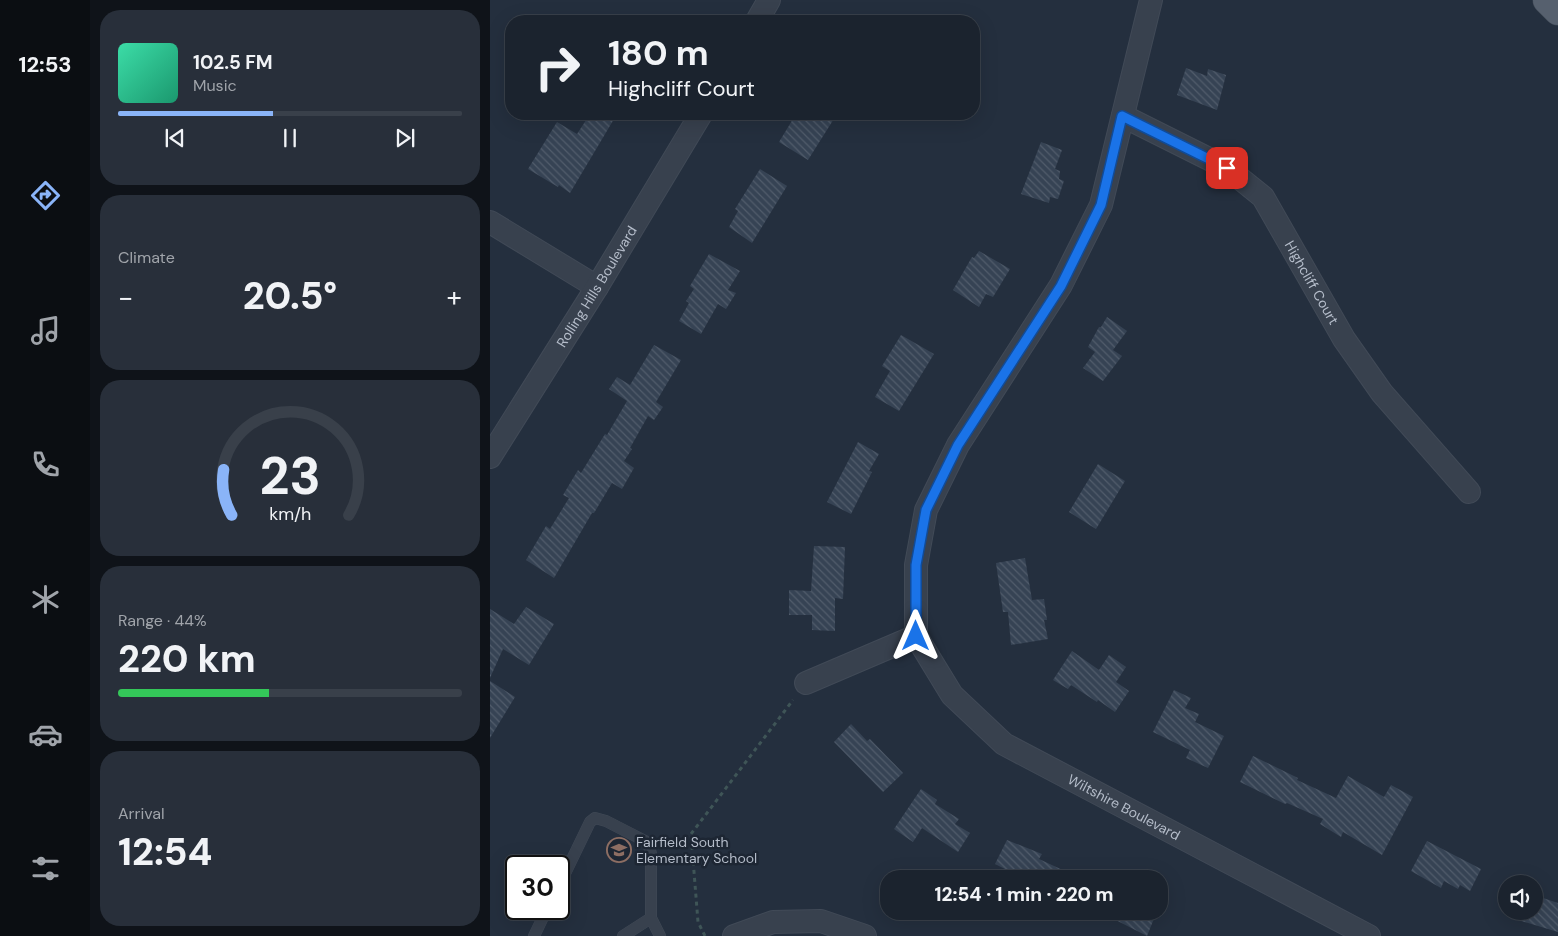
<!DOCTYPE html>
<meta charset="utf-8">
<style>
:root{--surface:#1b232e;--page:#282f3a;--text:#f1f3f6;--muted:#a0a4aa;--line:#39404a;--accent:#8ab4f8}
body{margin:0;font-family:"DM Sans",sans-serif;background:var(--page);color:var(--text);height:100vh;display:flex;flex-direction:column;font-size:19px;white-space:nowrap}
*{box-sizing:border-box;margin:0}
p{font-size:16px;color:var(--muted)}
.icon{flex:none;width:28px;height:28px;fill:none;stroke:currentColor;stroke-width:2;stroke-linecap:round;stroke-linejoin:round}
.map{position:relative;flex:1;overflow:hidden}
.drawer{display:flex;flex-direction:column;gap:10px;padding:10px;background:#0f1319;width:400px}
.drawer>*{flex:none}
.guide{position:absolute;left:15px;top:15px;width:475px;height:105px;border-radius:20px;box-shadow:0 5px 20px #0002,0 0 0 1px var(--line);background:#1b232e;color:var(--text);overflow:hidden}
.controls{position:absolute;left:1008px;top:875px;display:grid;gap:10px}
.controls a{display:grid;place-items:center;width:45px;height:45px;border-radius:50%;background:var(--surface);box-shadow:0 5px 20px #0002,0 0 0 1px var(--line);font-size:25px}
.speed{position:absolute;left:15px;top:855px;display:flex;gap:10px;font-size:25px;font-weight:700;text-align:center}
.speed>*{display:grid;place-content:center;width:65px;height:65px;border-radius:50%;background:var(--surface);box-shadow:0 5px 20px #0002,0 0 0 1px var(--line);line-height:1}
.speed .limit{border:2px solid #111;border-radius:8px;background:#fff;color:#111}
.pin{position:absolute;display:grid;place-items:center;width:42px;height:42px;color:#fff;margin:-21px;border-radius:10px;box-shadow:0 2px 8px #0006}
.me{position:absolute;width:55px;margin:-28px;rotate:0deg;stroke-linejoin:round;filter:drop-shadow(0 0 4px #0008)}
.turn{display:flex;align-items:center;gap:18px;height:105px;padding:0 20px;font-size:22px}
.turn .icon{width:65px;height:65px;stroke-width:2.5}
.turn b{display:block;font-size:35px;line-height:42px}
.big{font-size:38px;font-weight:800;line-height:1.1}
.drawer .card{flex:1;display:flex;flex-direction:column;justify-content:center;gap:8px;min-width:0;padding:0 18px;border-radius:20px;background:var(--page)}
.drawer .dial{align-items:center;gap:0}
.dial svg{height:130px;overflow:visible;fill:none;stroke:var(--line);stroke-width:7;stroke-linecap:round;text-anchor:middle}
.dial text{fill:var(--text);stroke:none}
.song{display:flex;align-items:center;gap:15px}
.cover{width:60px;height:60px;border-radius:8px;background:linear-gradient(135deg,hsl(160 70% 55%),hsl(160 70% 35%))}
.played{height:5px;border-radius:2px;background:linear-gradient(90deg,var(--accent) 45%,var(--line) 45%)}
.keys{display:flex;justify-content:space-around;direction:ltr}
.heat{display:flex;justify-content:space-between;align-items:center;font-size:28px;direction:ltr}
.charge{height:8px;border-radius:4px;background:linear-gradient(90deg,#34c759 44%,var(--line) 0)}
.trip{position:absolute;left:390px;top:870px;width:288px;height:50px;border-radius:20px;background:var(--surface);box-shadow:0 5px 20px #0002,0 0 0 1px var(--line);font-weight:800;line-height:50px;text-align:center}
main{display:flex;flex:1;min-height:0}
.tabs{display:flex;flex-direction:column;width:90px;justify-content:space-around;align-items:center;background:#0b0e12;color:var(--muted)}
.tabs .icon{width:35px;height:35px}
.tabs .selected{color:var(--accent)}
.tabs b{font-size:22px;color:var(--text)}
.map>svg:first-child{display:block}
</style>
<main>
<nav class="tabs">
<b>12:53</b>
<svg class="icon selected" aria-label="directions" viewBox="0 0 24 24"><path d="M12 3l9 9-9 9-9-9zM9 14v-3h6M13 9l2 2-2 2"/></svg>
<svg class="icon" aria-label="music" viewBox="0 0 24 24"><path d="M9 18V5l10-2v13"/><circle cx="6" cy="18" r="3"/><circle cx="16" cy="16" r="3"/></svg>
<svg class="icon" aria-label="phone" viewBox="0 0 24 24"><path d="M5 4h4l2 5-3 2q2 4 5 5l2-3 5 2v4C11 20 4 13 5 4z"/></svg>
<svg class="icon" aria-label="climate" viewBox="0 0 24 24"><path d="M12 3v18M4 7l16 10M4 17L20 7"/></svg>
<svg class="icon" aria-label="car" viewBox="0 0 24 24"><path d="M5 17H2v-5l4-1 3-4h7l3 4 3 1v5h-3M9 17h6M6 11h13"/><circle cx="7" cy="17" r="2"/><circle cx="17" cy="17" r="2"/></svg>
<svg class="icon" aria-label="filters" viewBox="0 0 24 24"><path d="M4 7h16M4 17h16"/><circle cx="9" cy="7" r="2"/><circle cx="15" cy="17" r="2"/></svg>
</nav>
<section class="drawer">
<div class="card">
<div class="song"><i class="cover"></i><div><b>102.5 FM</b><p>Music</p></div></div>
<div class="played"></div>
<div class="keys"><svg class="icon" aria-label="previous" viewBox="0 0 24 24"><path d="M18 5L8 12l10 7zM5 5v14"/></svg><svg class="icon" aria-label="pause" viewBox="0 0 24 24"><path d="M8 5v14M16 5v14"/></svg><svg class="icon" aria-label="next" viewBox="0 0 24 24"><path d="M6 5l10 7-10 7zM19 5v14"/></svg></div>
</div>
<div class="card"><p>Climate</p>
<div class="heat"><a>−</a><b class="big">20.5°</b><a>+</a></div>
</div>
<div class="card dial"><svg viewBox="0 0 100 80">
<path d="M14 69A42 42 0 1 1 86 69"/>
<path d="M14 69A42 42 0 0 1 9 41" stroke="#8ab4f8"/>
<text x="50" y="56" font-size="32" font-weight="700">23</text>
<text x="50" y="72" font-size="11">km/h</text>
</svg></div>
<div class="card"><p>Range · 44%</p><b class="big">220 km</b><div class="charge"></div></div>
<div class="card"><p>Arrival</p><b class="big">12:54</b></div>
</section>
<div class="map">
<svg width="1068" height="936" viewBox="0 0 1068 936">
<defs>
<pattern id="building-back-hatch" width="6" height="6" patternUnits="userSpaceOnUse" patternTransform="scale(1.25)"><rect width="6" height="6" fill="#364354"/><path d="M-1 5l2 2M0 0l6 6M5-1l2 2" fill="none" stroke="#515c6b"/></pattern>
</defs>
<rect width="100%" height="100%" fill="#242f3e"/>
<path fill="url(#building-back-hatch)" d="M696,68L717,76L718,69L736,75L727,110L687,95Z
M100,114H127L80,193L69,185L68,187L38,169L67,122L87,134Z
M306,114H347L318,160L289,142Z
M551,142L572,150L565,169L570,171L569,179L574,181L568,199L560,197L559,203L531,194Z
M270,169L297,186L262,243L239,227L248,211L245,209Z
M489,251L520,269L503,297L496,294L489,307L463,290L482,257L484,258Z
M219,254L250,271L238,290L246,293L236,309L228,304L211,334L189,321L199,303L196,301L204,289L200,286Z
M617,317L637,331L623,350L632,356L613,381L593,368L605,352L598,347L609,327H611Z
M411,335L444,354L409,411L385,397L400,371L392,366Z
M164,345L191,360L166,402L173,407L164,420L158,416L140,448L142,449L134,461L144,468L132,489L122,483L104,513H102L64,578L36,560L56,526L60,529L79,498L73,495L88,470L91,473L115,434L117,435L137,401L119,389L127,377L140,385Z
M368,442L389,454L379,471L382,472L361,514L337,502Z
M608,464L635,481L606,529L579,512Z
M324,546L355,547L353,599L345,598V631L322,630V615H299V590L321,591Z
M535,558L542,600L554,599L557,620H554L558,639L521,645L518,612H513L506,563Z
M36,607L64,624L39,665L13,649L0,678V609L24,624Z
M582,651L609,670L619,655L636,667L626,682L639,691L625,712L608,700L607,702L581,685L578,689L563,680Z
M0,681L25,697L0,738Z
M684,690L701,698L695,708L709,714L705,722L734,736L718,768L696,758L700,750L663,732Z
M361,724L377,741L380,739L413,773L393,792L344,742Z
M763,756L808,778L807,780L846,798L858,776L894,797L901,785L923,797L892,855L853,832L851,837L830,824L833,819L797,803L795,804L750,782Z
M431,789L447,800L445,804L469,819L465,824L480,833L468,852L432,828L423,842L404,829Z
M517,840L552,854L549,859L592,879H535L505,864Z
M937,841L991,869L980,891L970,885L968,889L954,881L951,888L921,871Z
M1044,895L1068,903V932L1028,920V917L1015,913L1016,907V911H1044Z
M608,911H667L657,936Z"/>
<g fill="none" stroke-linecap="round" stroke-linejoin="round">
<defs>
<path id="lane" d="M69,886L100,822L105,818L116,821L155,841L159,846L161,854V918L170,936
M44,936L57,909
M133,936L161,918"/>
<g id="street">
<path d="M267,21L279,0"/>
<path id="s1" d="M633,116L737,168L773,197L854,339L892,393L979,492"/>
<path d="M0,222L107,287"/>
<path id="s2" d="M0,457L107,287L211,114"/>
<path d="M426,636V565L436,510L468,445L571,285L611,205L661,0"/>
<path id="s3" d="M426,636L462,695L514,744L879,936"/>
<path d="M316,683L426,636"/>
<path d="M244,936L283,922L331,921L375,936"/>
</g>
<path id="primary" d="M1057,0L1068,11"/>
</defs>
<use href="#lane" stroke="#414a57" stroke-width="12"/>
<use href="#street" stroke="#414a57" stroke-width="24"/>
<use href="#primary" stroke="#414a57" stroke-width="29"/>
<path stroke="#3f5557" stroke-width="3" stroke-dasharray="4 4" stroke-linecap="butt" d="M215,936L208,922L201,834L303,700"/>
<use href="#lane" stroke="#38414e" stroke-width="11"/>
<use href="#street" stroke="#38414e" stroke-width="22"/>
<use href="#primary" stroke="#56606e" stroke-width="28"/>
</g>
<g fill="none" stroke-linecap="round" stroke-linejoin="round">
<defs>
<path id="route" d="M426,636V565L436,510L468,445L571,286L611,205L632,116L737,168"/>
</defs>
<use href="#route" stroke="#114b97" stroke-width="12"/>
<use href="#route" stroke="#1a73e8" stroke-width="9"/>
</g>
<defs>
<symbol id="school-ring" viewBox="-11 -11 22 22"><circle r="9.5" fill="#1d2633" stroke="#8d6e63" stroke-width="1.5"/><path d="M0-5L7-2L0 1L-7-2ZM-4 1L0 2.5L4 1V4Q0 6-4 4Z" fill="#8d6e63"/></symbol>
</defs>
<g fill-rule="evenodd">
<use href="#school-ring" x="115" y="836" width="28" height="28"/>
</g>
<g text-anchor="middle" stroke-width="5" stroke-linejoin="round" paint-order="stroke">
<g font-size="14" fill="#b4bcc9" stroke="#1d2633">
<text dy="5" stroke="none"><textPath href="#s1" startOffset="261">Highcliff Court</textPath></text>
<text dy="5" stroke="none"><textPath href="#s2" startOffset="201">Rolling Hills Boulevard</textPath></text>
<text dy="5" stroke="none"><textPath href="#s3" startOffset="276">Wiltshire Boulevard</textPath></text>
</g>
<g font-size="14" fill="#b4bcc9" stroke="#1d2633" text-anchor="start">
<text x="146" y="847">Fairfield South<tspan x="146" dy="16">Elementary School</tspan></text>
</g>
</g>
</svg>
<div class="controls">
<a><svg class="icon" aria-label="sound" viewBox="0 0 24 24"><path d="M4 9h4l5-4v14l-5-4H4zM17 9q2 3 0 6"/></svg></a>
</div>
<div class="speed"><div class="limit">30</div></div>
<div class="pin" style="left:737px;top:168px;background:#d93025"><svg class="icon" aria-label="arrive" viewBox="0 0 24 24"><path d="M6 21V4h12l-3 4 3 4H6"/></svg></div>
<svg class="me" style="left:426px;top:636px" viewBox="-20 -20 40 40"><path d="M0-17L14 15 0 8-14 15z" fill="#1a73e8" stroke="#fff" stroke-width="4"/></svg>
<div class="trip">12:54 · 1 min · 220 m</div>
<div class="guide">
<div class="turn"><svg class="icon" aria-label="right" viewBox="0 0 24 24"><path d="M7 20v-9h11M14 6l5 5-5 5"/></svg><div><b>180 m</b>Highcliff Court</div></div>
</div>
</div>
</main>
